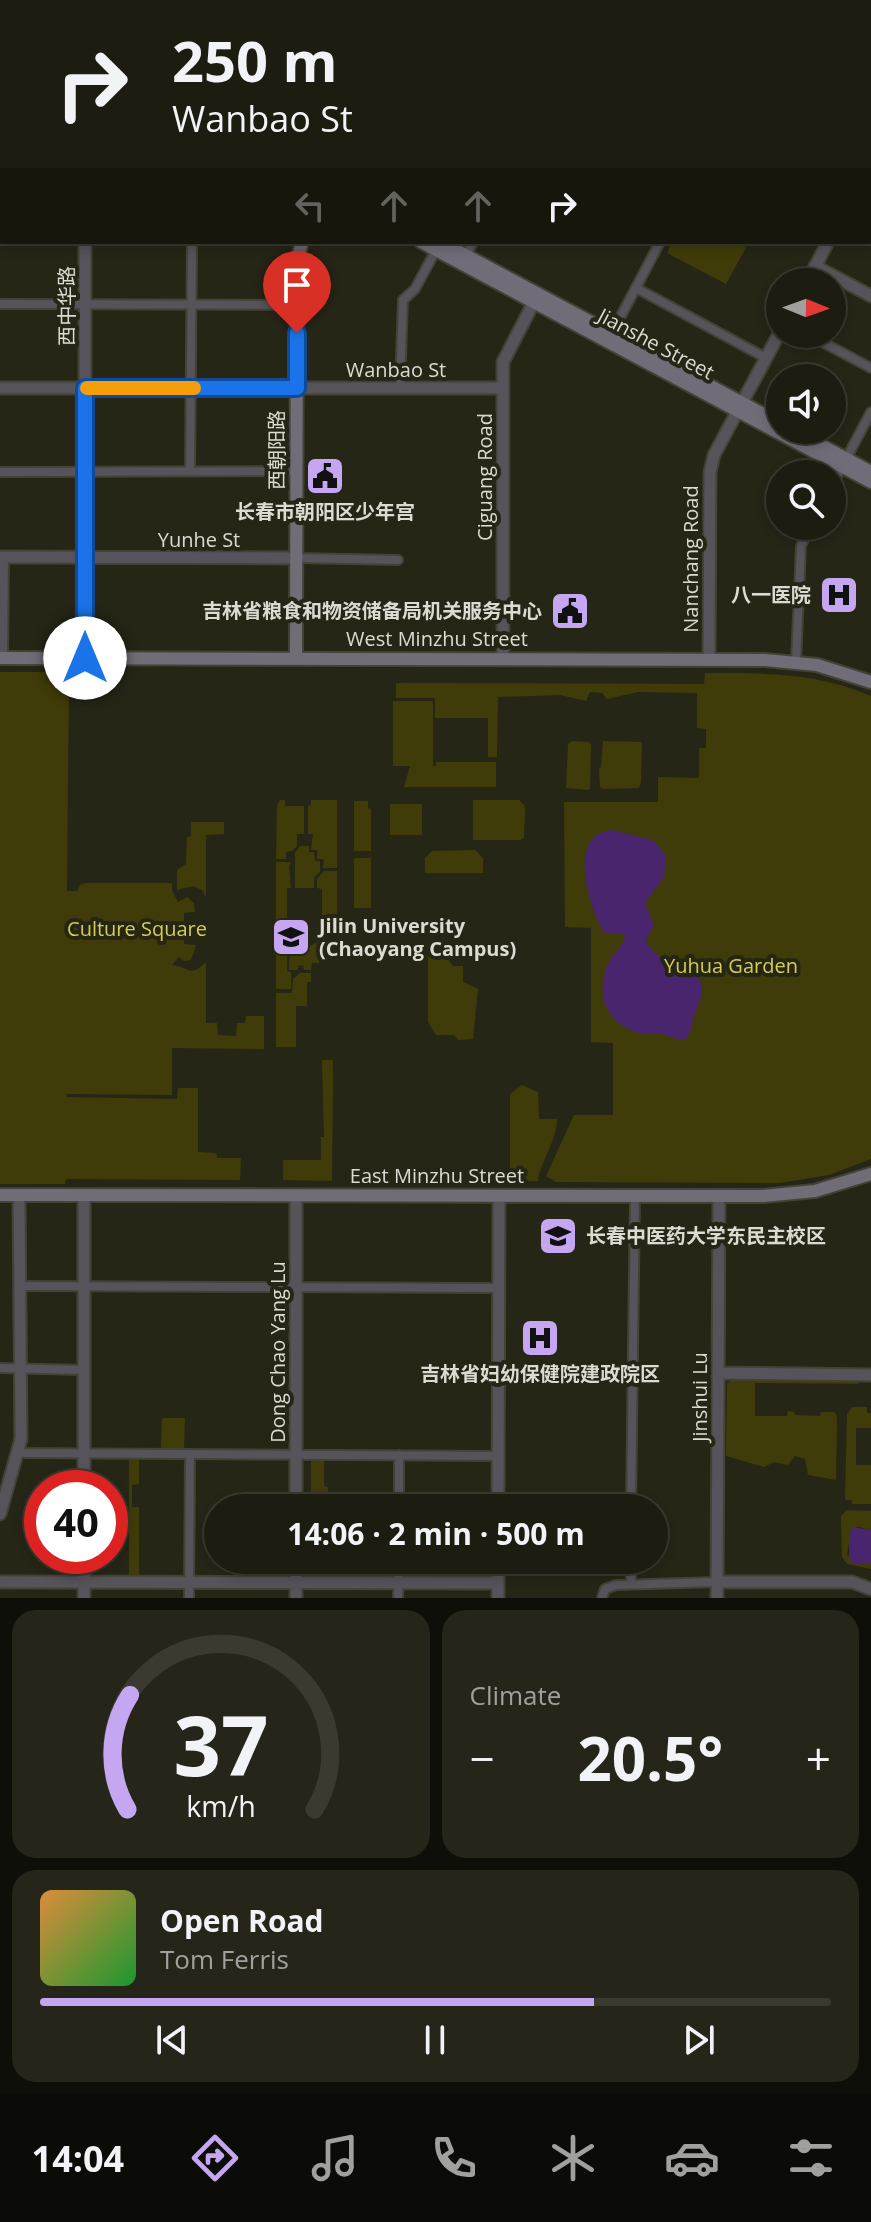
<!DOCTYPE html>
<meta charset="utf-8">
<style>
:root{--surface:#1c1c11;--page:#25251a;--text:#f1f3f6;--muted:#a0a19f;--line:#3a3a31;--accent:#c5a6f1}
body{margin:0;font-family:"Open Sans","Noto Sans SC",sans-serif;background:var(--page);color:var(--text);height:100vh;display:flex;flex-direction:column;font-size:30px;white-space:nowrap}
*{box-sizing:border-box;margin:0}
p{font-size:26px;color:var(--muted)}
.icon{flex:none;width:44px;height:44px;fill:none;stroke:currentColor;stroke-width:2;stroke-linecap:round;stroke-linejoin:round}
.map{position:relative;height:1598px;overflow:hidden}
.side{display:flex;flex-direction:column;gap:12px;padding:12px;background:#0f0f09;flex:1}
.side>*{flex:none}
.banner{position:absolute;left:0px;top:0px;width:872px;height:244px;box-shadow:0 4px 12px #0003,0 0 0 2px var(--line);background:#1c1c11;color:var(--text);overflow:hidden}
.needle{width:52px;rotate:91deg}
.controls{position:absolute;left:766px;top:268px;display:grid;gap:16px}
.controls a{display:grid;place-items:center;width:80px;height:80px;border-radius:50%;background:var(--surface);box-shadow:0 4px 12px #0003,0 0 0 2px var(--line);font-size:40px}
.speed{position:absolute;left:24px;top:1470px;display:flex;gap:16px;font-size:40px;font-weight:700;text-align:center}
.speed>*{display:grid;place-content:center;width:104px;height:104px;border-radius:50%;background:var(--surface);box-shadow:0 4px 12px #0003,0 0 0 2px var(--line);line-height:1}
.speed .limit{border:12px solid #d22;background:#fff;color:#111}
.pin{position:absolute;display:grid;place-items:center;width:68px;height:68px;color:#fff;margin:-82px -34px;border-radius:50% 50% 50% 0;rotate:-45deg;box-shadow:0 0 8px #0007}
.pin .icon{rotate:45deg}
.me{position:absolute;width:88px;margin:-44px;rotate:0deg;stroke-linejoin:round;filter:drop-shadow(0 0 6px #0008)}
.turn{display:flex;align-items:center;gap:28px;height:168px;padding:0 40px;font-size:36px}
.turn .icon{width:104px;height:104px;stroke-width:2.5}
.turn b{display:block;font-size:56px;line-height:68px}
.lanes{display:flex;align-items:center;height:76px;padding:0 40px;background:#0003;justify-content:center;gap:40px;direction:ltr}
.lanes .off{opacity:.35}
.big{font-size:60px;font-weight:700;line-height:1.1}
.side .card{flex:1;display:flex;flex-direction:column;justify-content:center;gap:12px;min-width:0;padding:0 28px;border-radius:24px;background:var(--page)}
.side .dial{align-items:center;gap:0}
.dial svg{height:208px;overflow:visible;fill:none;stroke:var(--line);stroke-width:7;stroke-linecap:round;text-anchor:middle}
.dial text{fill:var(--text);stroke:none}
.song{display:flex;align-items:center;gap:24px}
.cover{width:96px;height:96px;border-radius:12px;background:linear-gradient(135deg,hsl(30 70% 55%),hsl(130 70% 35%))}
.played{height:8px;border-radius:4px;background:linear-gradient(90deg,var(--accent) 70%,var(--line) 70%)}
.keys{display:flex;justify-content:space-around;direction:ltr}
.heat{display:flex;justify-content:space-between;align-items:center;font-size:44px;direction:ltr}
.side .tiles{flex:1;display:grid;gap:12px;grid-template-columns:1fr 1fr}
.card:last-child{grid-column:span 2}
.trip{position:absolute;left:204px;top:1494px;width:464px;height:80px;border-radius:40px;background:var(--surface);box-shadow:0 4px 12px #0003,0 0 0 2px var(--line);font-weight:700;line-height:80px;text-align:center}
.tabs{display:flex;height:128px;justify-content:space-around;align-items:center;background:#0b0b07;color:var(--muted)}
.tabs .icon{width:56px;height:56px}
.tabs .active{color:var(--accent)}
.tabs b{font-size:36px;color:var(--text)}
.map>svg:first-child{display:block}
</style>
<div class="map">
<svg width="871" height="1598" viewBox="0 0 871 1598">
<rect width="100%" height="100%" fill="#262617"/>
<path fill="#3f3c09" d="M672,242H749L726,284L667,253Z
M0,672H69L67,891H77L80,885L86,883H172V890L178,902L187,897L194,903L195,912L184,913V944L196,945L191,960L184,961L179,957L172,965C189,967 190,978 206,962V1023H217L218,1035L236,1036L237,1023H245L246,1016H264V1049L172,1048V1095L67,1094L66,1097L177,1099L178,1088H198V1152L216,1153L217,1158H241L240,1180L66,1179L65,1184H0Z
M705,673C763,673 817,672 871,696V1159L829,1175L780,1183L556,1182L546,1176L574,1115H613V1043L591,1042V928L565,927L564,802H658V777L699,778V748H706V729L697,728V693L638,692L607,699L602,693L590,692L586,701L560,695L498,697L497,757H488V718H435V698H396V683L704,684Z
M393,701H433V766H436V762H496V787H404L410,766H393Z
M572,741L588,742L591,744L590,788L588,790L566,788L568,744Z
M603,741L642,742L641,782L639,788L605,789L600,787L599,769L601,767Z
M280,800H285V806H304V834H297V846L292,851L286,852V859H276L277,805Z
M311,800H337V868H323L324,859H317V850H311L313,834H308V806L311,805Z
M473,800H519L525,806L524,838L520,840H473Z
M354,801H368V808L371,809V851H354Z
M390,804H422V835H390Z
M191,822H224V834L206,835V897L202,890L193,886L177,890V870L186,864L187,837L191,836Z
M300,846H309V852H314L315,861H320V872L314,877V888H295V853Z
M475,850L483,858V873H425V858L432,851Z
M354,858H371V908H354Z
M276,862H291L289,867L291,888H287V924H276Z
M324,871H337V923H323L322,920V889L317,888V879Z
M276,934H287V971L291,972V989H276Z
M290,938C299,948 309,949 319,941V963H312L311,970H304L303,965L298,966V970H289Z
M434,951L447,958L453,966H463V982L478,989L473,1039L459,1040L454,1035H436L428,1022V952Z
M300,973H311V982H307V1006H296V1047H276V993H292L293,979Z
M322,1060H333L332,1181L283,1180V1160H321V1137H324Z
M522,1085L538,1092L539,1119H557C557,1141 541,1160 538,1181H510V1094Z
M734,1378L859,1380V1384L755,1383V1416H787L788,1411L794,1412L795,1415L820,1416L821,1412H834L837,1416L836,1480L808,1475L805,1459L795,1456L788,1465L774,1462L764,1467L726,1456L727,1383Z
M852,1407H867V1413H871V1428H856V1465H871V1504H852V1500H846L845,1497L847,1414Z
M162,1418H185L184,1449H161Z
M129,1459H139V1484L132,1485V1507H139V1575H129Z
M311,1461H324V1486L328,1487V1508H311Z
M847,1510L871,1511V1530L858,1527L851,1530L847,1555L871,1563V1569L847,1564L842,1557L841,1516Z"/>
<path fill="#48256c" d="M612,830L653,840L666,855L664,877L645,903L654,925L646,940C657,974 721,952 696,1011C692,1021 692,1032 685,1040C676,1040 669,1035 661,1034C653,1032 644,1035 636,1032C606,1022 597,996 606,968C610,955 623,948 625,937L623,934H607L602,930C589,905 566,834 612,830Z
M853,1527L871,1530V1563L854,1564L849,1559V1534Z"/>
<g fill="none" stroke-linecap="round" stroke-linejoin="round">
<defs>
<path id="minor" d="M726,0L730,2
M332,2L333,0
M692,2L694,0
M788,2L789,0
M0,73L2,70
M870,78H871
M870,222L871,223
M466,256L473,242
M636,288L766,358
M0,304L297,305
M612,333L660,242
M807,334L871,368
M400,388L403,300L415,289L436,250
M846,459L871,412
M190,471L192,242
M0,472L297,471
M832,486L842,467
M296,558L398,560
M3,658L4,557
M796,662L801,546L810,526
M20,1286L498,1288
M0,1368L84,1370
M18,1453L498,1456
M399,1508V1455
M631,1508L635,1196
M631,1584V1560
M189,1598L190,1454
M398,1598L399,1560
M602,1598L605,1589L616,1585L717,1582"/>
<path id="tertiary" d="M319,0L323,2
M588,0L592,2
M169,2L170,0
M870,151L871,152
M870,162L871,160
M0,224H2
M815,266L871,296
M807,282L828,242
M0,388H503
M0,557L296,558
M85,658V242
M503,659V362L534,302
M709,660L710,472L714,455L780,332
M718,1373L871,1375
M84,1488V1195
M296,1508V1196
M498,1508L499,1196
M0,1514L21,1439L19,1195
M0,1582L498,1583
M717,1582H852L871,1589
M84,1598V1556
M296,1598V1560
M498,1598V1560
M717,1598L719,1196"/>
<path id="secondary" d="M428,2L429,0
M440,2L442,0
M0,8L2,9
M0,18L2,19
M421,242L871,482
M441,242L780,423
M793,430L871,472
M0,658L765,660L817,665L871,682
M296,659L297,261L302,242
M0,1195L763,1196L815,1191L871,1174"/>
</defs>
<use href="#minor" stroke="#434335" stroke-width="12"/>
<use href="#tertiary" stroke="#434335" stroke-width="15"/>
<use href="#secondary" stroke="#434335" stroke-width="16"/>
<use href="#minor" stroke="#56535a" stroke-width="8"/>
<use href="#tertiary" stroke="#56535a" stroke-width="11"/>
<use href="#secondary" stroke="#716d78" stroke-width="12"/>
</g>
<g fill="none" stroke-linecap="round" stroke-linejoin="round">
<defs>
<path id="route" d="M85,658V388H297V333"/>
</defs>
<use href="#route" stroke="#114b97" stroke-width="20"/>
<use href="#route" stroke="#1a73e8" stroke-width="14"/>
<path stroke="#f59e0b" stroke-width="14" d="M87,388H194"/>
</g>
<defs>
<symbol id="civic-square" viewBox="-11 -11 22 22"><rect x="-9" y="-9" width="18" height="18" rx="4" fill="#c5a6f1" stroke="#262617"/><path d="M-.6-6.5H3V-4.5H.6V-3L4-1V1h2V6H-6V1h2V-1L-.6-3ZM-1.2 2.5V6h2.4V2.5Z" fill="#111"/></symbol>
<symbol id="hospital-square" viewBox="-11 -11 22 22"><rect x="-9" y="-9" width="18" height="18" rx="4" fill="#c5a6f1" stroke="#262617"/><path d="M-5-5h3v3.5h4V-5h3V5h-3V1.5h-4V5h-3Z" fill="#111"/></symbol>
<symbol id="university-square" viewBox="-11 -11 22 22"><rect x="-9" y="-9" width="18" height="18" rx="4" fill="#c5a6f1" stroke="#262617"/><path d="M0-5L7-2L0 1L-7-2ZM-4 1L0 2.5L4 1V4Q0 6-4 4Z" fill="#111"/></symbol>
</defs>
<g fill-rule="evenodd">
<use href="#civic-square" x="303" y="454" width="44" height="44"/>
<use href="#hospital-square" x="817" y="573" width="44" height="44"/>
<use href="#civic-square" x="548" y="589" width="44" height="44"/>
<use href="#university-square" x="269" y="915" width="44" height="44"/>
<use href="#university-square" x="536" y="1214" width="44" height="44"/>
<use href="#hospital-square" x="518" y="1316" width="44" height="44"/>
</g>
<g text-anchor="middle" stroke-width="8" stroke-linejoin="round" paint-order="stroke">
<g font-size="20" fill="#dcdbd2" stroke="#262617">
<text transform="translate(67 306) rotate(-90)" y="7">西中华路</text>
<text transform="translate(656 344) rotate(28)" y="7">Jianshe Street</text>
<text x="396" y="377">Wanbao St</text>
<text transform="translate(277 450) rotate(-90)" y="7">西朝阳路</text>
<text transform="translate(485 477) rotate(-90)" y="7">Ciguang Road</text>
<text x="199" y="547">Yunhe St</text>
<text transform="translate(691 559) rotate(-90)" y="7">Nanchang Road</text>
<text x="437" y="646">West Minzhu Street</text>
<text x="437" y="1183">East Minzhu Street</text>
<text transform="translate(278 1352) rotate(-90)" y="7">Dong Chao Yang Lu</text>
<text transform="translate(700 1397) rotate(-90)" y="7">Jinshui Lu</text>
</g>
<g font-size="20" font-weight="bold" fill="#dcdbd2" stroke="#262617">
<text x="325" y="519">长春市朝阳区少年宫</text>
<text x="811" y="602" text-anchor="end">八一医院</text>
<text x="542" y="618" text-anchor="end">吉林省粮食和物资储备局机关服务中心</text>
<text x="319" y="933" text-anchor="start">Jilin University<tspan x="319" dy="23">(Chaoyang Campus)</tspan></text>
<text x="586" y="1243" text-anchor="start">长春中医药大学东民主校区</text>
<text x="540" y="1381">吉林省妇幼保健院建政院区</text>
</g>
<g font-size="20" fill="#d5ce4c" stroke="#262617">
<text x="137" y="936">Culture Square</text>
<text x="731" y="973">Yuhua Garden</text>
</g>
</g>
</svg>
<div class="controls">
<a><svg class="needle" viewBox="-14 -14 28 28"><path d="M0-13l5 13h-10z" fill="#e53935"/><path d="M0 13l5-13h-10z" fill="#a0a19f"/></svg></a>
<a><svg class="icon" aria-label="sound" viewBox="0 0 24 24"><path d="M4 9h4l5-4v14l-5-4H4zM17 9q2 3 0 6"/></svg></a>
<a><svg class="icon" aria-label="search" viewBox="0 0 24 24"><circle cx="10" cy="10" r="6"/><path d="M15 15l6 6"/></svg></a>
</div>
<div class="speed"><div class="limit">40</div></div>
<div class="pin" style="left:297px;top:333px;background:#d93025"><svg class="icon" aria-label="arrive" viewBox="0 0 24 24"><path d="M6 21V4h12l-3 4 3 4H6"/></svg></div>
<svg class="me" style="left:85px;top:658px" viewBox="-20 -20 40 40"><circle r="19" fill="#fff"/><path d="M0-13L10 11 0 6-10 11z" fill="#1a73e8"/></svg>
<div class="trip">14:06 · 2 min · 500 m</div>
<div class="banner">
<div class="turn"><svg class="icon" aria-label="right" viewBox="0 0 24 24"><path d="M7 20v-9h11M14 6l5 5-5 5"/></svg><div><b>250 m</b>Wanbao St</div></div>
<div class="lanes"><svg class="icon off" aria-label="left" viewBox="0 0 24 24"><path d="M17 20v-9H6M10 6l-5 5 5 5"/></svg><svg class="icon off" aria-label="ahead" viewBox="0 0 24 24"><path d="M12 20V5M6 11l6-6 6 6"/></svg><svg class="icon off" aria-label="ahead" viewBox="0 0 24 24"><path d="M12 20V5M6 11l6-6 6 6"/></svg><svg class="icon" aria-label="right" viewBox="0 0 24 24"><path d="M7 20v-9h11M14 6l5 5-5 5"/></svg></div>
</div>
</div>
<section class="side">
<div class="tiles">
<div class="card dial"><svg viewBox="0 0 100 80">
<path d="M14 69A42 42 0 1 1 86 69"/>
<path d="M14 69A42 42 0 0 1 15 25" stroke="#c5a6f1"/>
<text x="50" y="56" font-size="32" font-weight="700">37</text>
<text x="50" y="72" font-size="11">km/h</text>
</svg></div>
<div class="card"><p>Climate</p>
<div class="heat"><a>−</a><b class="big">20.5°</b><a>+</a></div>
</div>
<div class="card">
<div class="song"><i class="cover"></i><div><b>Open Road</b><p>Tom Ferris</p></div></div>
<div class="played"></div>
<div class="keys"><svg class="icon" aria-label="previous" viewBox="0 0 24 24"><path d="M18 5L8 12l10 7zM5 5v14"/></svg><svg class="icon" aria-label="pause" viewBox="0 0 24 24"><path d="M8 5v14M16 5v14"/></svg><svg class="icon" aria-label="next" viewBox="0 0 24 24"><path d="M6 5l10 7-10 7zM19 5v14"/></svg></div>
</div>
</div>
</section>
<nav class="tabs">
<b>14:04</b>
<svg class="icon active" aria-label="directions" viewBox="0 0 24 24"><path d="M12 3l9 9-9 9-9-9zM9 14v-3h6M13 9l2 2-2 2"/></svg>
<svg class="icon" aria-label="music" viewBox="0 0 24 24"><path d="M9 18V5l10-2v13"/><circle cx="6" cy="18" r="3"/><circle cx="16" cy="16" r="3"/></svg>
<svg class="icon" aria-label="phone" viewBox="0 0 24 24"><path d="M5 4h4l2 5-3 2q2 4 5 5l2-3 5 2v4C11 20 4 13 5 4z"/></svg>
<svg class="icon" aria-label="climate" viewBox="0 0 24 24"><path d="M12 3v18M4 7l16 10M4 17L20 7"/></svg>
<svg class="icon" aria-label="car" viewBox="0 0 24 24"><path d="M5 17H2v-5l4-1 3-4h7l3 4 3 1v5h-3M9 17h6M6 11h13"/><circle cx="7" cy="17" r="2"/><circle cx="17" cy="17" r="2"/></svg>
<svg class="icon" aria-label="filters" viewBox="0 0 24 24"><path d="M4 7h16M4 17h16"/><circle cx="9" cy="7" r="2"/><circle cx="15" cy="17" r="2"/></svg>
</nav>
